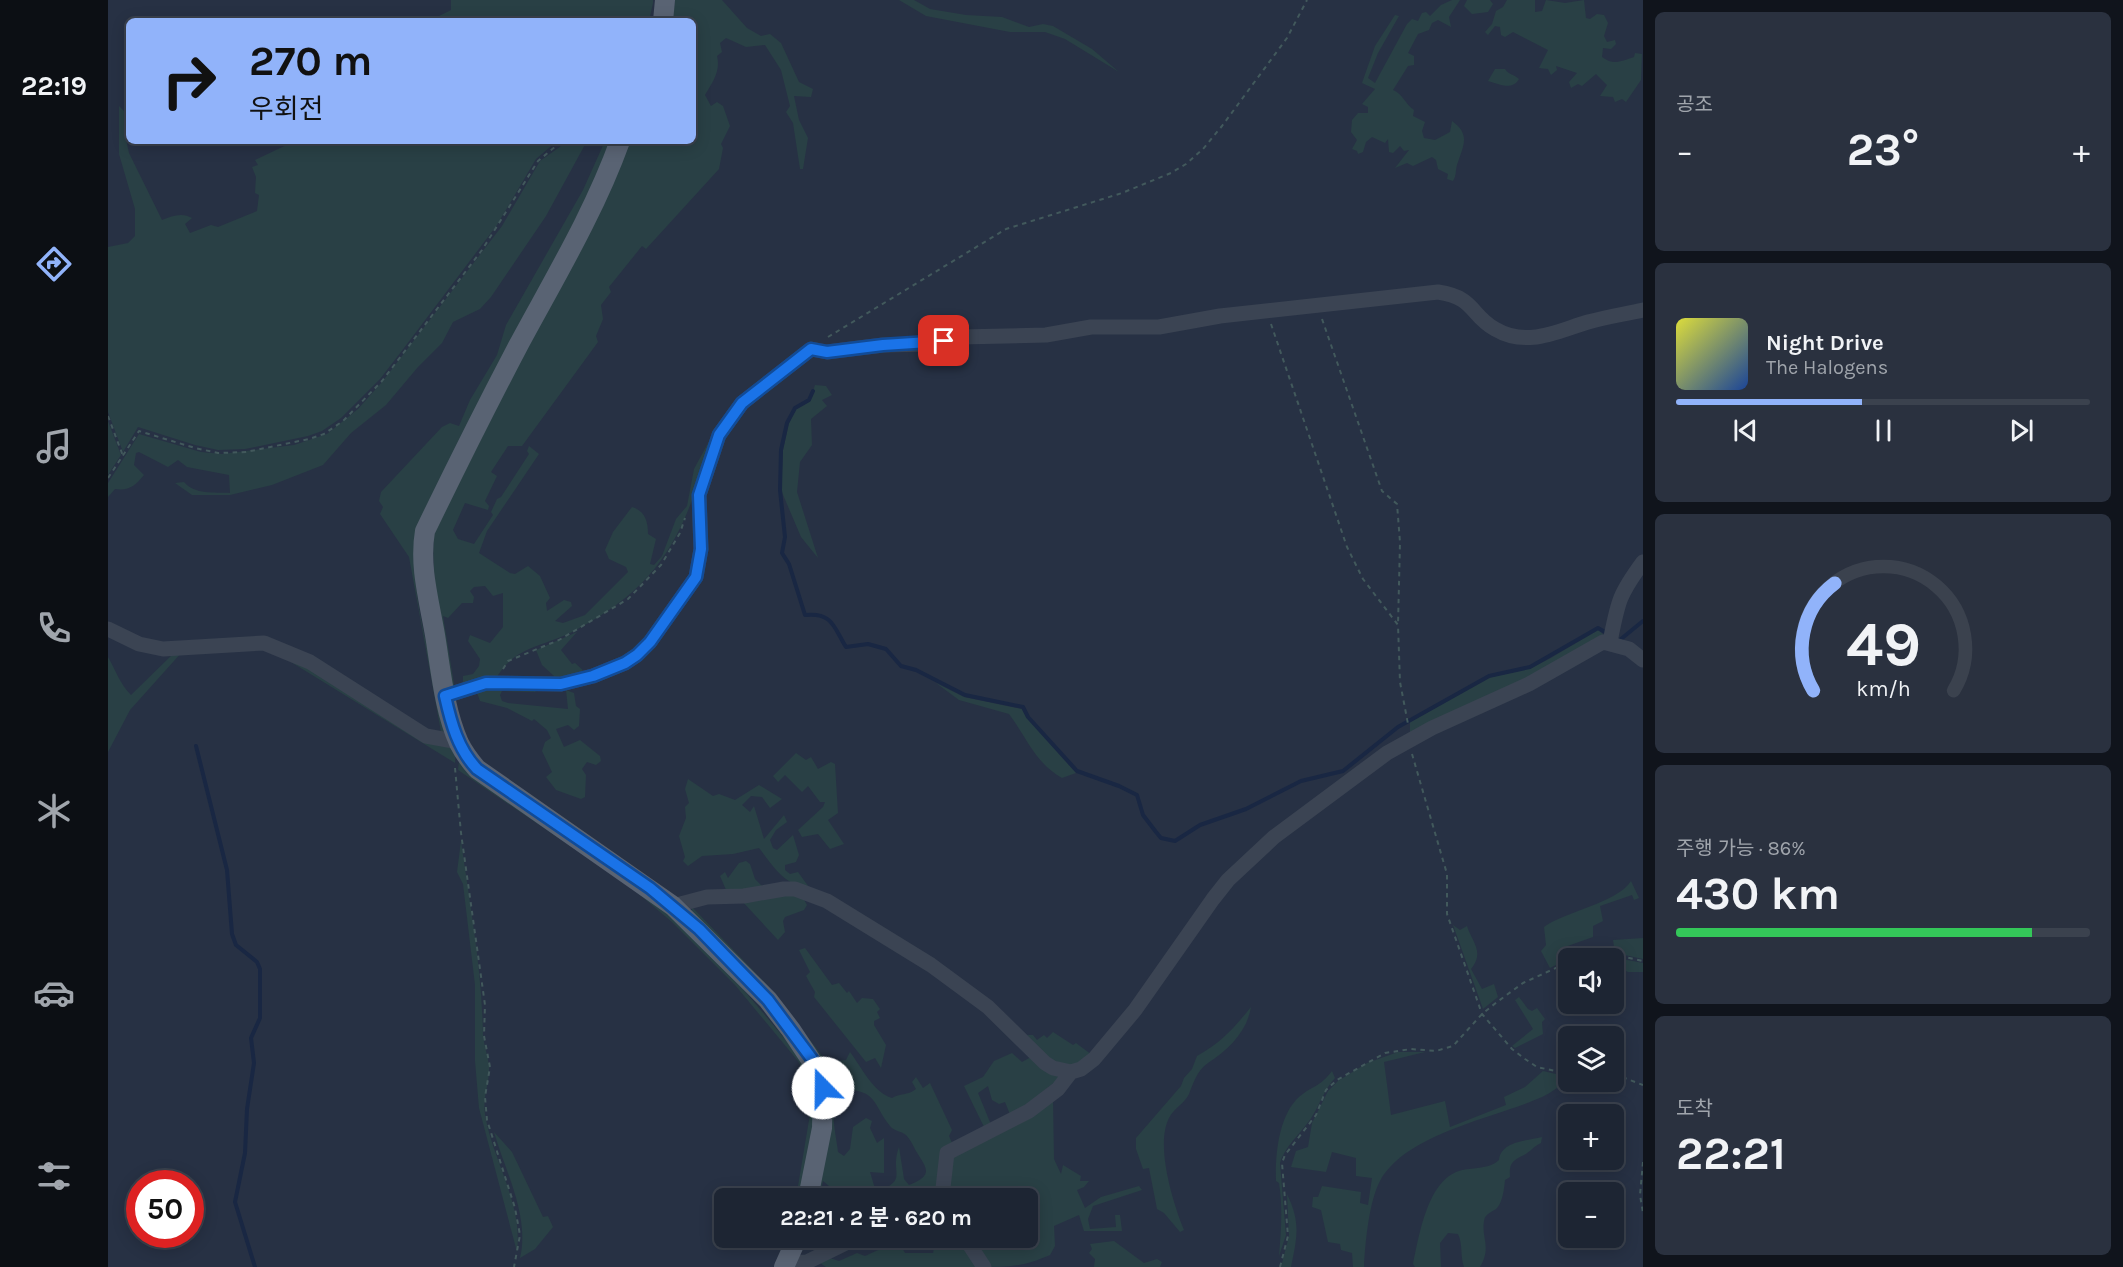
<!DOCTYPE html>
<html lang="ko">
<meta charset="utf-8">
<style>
:root{--surface:#1d2533;--page:#2a313f;--text:#f1f3f6;--muted:#a0a5ac;--line:#3b424e;--accent:#91b3fa}
body{margin:0;font-family:Karla,"Noto Sans KR",sans-serif;background:var(--page);color:var(--text);height:100vh;display:flex;flex-direction:column;font-size:22px;white-space:nowrap}
*{box-sizing:border-box;margin:0}
p{font-size:20px;color:var(--muted)}
.icon{flex:none;width:33px;height:33px;fill:none;stroke:currentColor;stroke-width:2;stroke-linecap:round;stroke-linejoin:round}
.map{position:relative;flex:1;overflow:hidden}
.sheet{display:flex;flex-direction:column;gap:12px;padding:12px;background:#10141c;width:480px}
.sheet>*{flex:none}
.guide{position:absolute;left:18px;top:18px;width:570px;height:126px;border-radius:9px;box-shadow:0 3px 15px #0003,0 0 0 2px var(--line);background:#91b3fa;color:#111;overflow:hidden}
.buttons{position:absolute;left:1450px;top:948px;display:grid;gap:12px}
.buttons a{display:grid;place-items:center;width:66px;height:66px;border-radius:9px;background:var(--surface);box-shadow:0 3px 15px #0003,0 0 0 2px var(--line);font-size:30px}
.speed{position:absolute;left:18px;top:1170px;display:flex;gap:12px;font-size:30px;font-weight:700;text-align:center}
.speed>*{display:grid;place-content:center;width:78px;height:78px;border-radius:50%;background:var(--surface);box-shadow:0 3px 15px #0003,0 0 0 2px var(--line);line-height:1}
.speed .limit{border:9px solid #d22;background:#fff;color:#111}
.pin{position:absolute;display:grid;place-items:center;width:51px;height:51px;color:#fff;margin:-26px;border-radius:12px;box-shadow:0 3px 9px #0006}
.me{position:absolute;width:66px;margin:-33px;rotate:338deg;stroke-linejoin:round;filter:drop-shadow(0 0 4px #0008)}
.turn{display:flex;align-items:center;gap:21px;height:126px;padding:0 24px;font-size:27px}
.turn .icon{width:78px;height:78px;stroke-width:2.5}
.turn b{display:block;font-size:42px;line-height:51px}
.big{font-size:45px;font-weight:700;line-height:1.1}
.sheet .widget{flex:1;display:flex;flex-direction:column;justify-content:center;gap:9px;min-width:0;padding:0 21px;border-radius:9px;background:var(--page)}
.sheet .dial{align-items:center;gap:0}
.dial svg{height:156px;overflow:visible;fill:none;stroke:var(--line);stroke-width:7;stroke-linecap:round;text-anchor:middle}
.dial text{fill:var(--text);stroke:none}
.song{display:flex;align-items:center;gap:18px}
.cover{width:72px;height:72px;border-radius:9px;background:linear-gradient(135deg,hsl(60 70% 55%),hsl(220 70% 35%))}
.played{height:6px;border-radius:3px;background:linear-gradient(90deg,var(--accent) 45%,var(--line) 45%)}
.keys{display:flex;justify-content:space-around;direction:ltr}
.heat{display:flex;justify-content:space-between;align-items:center;font-size:33px;direction:ltr}
.charge{height:9px;border-radius:4px;background:linear-gradient(90deg,#34c759 86%,var(--line) 0)}
.trip{position:absolute;left:606px;top:1188px;width:324px;height:60px;border-radius:9px;background:var(--surface);box-shadow:0 3px 15px #0003,0 0 0 2px var(--line);font-weight:700;line-height:60px;text-align:center}
main{display:flex;flex:1;min-height:0}
.dock{display:flex;flex-direction:column;width:108px;justify-content:space-around;align-items:center;background:#0c0f14;color:var(--muted)}
.dock .icon{width:42px;height:42px}
.dock .active{color:var(--accent)}
.dock b{font-size:27px;color:var(--text)}
.map>svg:first-child{display:block}
</style>
<main>
<nav class="dock">
<b>22:19</b>
<svg class="icon active" aria-label="directions" viewBox="0 0 24 24"><path d="M12 3l9 9-9 9-9-9zM9 14v-3h6M13 9l2 2-2 2"/></svg>
<svg class="icon" aria-label="music" viewBox="0 0 24 24"><path d="M9 18V5l10-2v13"/><circle cx="6" cy="18" r="3"/><circle cx="16" cy="16" r="3"/></svg>
<svg class="icon" aria-label="phone" viewBox="0 0 24 24"><path d="M5 4h4l2 5-3 2q2 4 5 5l2-3 5 2v4C11 20 4 13 5 4z"/></svg>
<svg class="icon" aria-label="climate" viewBox="0 0 24 24"><path d="M12 3v18M4 7l16 10M4 17L20 7"/></svg>
<svg class="icon" aria-label="car" viewBox="0 0 24 24"><path d="M5 17H2v-5l4-1 3-4h7l3 4 3 1v5h-3M9 17h6M6 11h13"/><circle cx="7" cy="17" r="2"/><circle cx="17" cy="17" r="2"/></svg>
<svg class="icon" aria-label="filters" viewBox="0 0 24 24"><path d="M4 7h16M4 17h16"/><circle cx="9" cy="7" r="2"/><circle cx="15" cy="17" r="2"/></svg>
</nav>
<div class="map">
<svg width="1535" height="1267" viewBox="0 0 1535 1267">
<rect width="100%" height="100%" fill="#273144"/>
<path fill="#294045" fill-rule="evenodd" d="M343,0H545V3L541,21H321L343,10Z
M567,0H614L639,28L653,36L662,34L673,43L691,82L705,89L703,97L686,96L691,120L700,138L695,169H692L685,123L678,112L682,106L673,70L657,45L638,47L618,38L612,43L614,52L609,56C613,71 604,83 597,95L603,106L609,102L615,106L622,126L613,144L615,148L611,169L538,249L534,246L501,287L503,292L493,305L495,319L488,336L490,342L414,446H400L383,472L389,476L377,501L381,506L380,510L357,503L345,530L350,539L366,544L385,515L383,512L389,499L393,497L421,454L419,451L421,446L431,454L379,531L371,553L402,573L407,574L420,566L432,576L442,598L438,603L439,611L456,600L463,602L464,606L447,621L455,623L477,615L520,572L518,567L501,559L497,550L505,532L524,507C537,511 540,521 540,534L548,539L542,564L546,565L554,556L568,519L579,506L586,469L606,432C578,527 560,582 466,631C433,648 407,645 387,680L355,689V676L365,674L371,666L372,659L360,641L362,635L382,643L395,627V593L385,596L377,586L366,587L362,591L366,597L365,603H354L340,618L335,616L347,690L344,689C336,638 322,584 326,532L519,141H585V21H564Z
M791,0H806L822,9L858,15L894,17L921,27L935,24L945,26L984,49L1011,72L957,39L937,32H902L818,16Z
M1344,0H1352L1341,17L1343,27L1330,20L1324,23L1321,30L1310,34L1300,53L1306,56V65L1300,66L1285,90C1295,94 1297,104 1306,110L1305,116L1317,122L1314,131L1316,138L1327,140L1342,132L1344,121C1362,134 1356,144 1350,162C1347,169 1349,175 1345,181L1339,179L1340,174L1330,169L1328,160L1324,157L1305,166L1299,163L1287,168L1301,150L1296,151L1292,146L1285,153L1281,152L1280,139L1277,143L1264,137L1258,142L1255,152L1250,154L1249,151L1244,149L1249,140L1243,132L1244,120L1250,113H1260V107L1254,104L1267,89L1254,83L1267,46L1287,15L1291,16L1270,53L1260,78L1267,83L1299,24L1304,19L1310,21L1314,13L1318,12L1322,16L1333,5Z
M1359,0H1382L1385,4L1380,12L1364,14L1356,6Z
M1399,0H1427V12L1434,11L1438,0L1457,3L1476,0L1478,18L1482,19L1489,14L1496,15L1500,23L1496,36L1499,42L1507,40L1508,44L1503,49L1495,48L1494,57C1506,66 1513,61 1526,57L1527,53L1534,54L1533,80L1518,102L1514,99L1507,102L1505,97L1492,96L1499,85L1488,74L1474,86L1470,84L1463,88L1461,82L1469,73L1448,66L1449,70L1443,75L1440,69L1431,68L1440,50L1405,32L1397,37L1393,35L1392,27L1387,26L1380,35L1377,32L1384,24L1388,11L1395,7Z
M1387,69H1397C1401,75 1406,74 1411,79C1404,91 1391,84 1380,81Z
M11,106L19,114L17,135L21,153L54,220C64,216 74,212 84,218L77,224L82,233L103,225L110,227L149,211L151,195L147,193L148,177L144,167L150,165L147,160L187,141H449L428,159L389,225L296,348L272,379L233,418L214,431L200,436L137,449L110,450L87,445L30,427L15,452L0,412V247L20,243L27,236V209L11,154Z
M460,141H479L438,216L383,297L372,309L345,322L334,343L310,367L278,405L243,433L215,465L164,485L122,495H84L67,483L76,482C87,495 106,492 122,493L121,475L79,467L70,460L60,467L31,452L28,453L26,465L36,475C27,486 21,491 7,489L0,497V483L31,434L93,452L114,454L186,445L219,434L250,409L274,382L394,226L432,161Z
M497,141H502L487,183L306,552C306,613 327,674 341,733L333,732L301,557L272,514L275,507L271,501L273,492L334,427L342,423L351,426L362,400L389,355L398,325L475,190Z
M707,385L718,386L724,395L714,400L719,406L703,419L704,445L692,462L689,492L710,558L693,537L673,490L675,450L681,423L688,409L702,401Z
M0,421L13,455L0,475Z
M1490,630L1496,635L1425,676L1302,735V722L1383,677L1423,668L1441,659Z
M469,632L453,650L464,664L467,663L478,673L446,682V676L434,665L428,650Z
M167,649L348,748L347,763L183,662Z
M67,652H74L22,710L0,752V657C8,671 12,684 23,695Z
M828,683L856,697L914,709L919,718L968,773L954,778C927,763 918,736 901,714L851,700Z
M431,689L427,692L394,691L392,695L394,701L400,703L460,709L458,690L466,693L468,706L472,709L471,726L466,730L460,725L448,729L456,747L472,740L492,756L493,761L488,765L479,762L474,769L478,775L477,797L473,799L448,790L438,777L444,772L434,751L437,742L443,738L439,730L426,719L424,721L399,708L372,701L368,690Z
M352,753L534,891L603,951L699,1065L711,1098L693,1198H688L704,1102L701,1083L690,1061L627,985L564,922L520,885L350,770Z
M688,753L698,760L703,757L710,769L723,762L727,764L730,813L720,820L736,844L722,849L710,834L694,837L690,830L715,807L717,802H712L700,786L694,792L677,775L670,782L665,776Z
M580,779L605,796L611,794L627,800L651,785L674,799L662,808L654,797L643,796L634,805L642,812L646,806L656,839L676,815L679,822L668,830L662,840L665,848L669,850L685,835L691,855L688,862L677,865V870L682,874L690,872L703,890C675,883 668,870 651,848L625,854L594,856L580,866L575,861L577,857L571,836L578,818L577,807L581,803L577,789Z
M353,841C362,905 374,970 375,1035C376,1046 380,1056 381,1066C382,1085 373,1097 378,1120C387,1164 415,1206 409,1252L371,1108L367,1061V985L355,884L349,872Z
M638,861L642,864L647,879L657,889L619,892L612,876L617,872L620,878L631,863Z
M1523,881L1531,898L1526,900L1524,895L1492,906L1495,921L1485,926V937L1454,948L1458,960L1442,968L1433,951L1438,945L1436,927C1458,911 1509,903 1523,881Z
M669,895L694,896L699,905L696,910L677,917L675,921L677,932L670,940L633,900Z
M584,907L660,986L719,1062L738,1060L742,1052C754,1068 765,1092 784,1098C792,1093 799,1096 808,1089L804,1082L808,1077L815,1088L822,1083L844,1130L841,1136L845,1145L824,1198H724L721,1186L715,1181L711,1198H707L724,1093L584,911ZM735,1089C770,1091 764,1103 782,1126C786,1131 793,1131 798,1135C803,1140 805,1146 808,1151C819,1169 826,1175 801,1185L796,1179L791,1147C781,1174 802,1179 768,1192L762,1172L776,1173V1138L769,1143L762,1128L764,1121L758,1118L745,1127L742,1149L736,1156L730,1152C728,1132 719,1106 735,1089Z
M1345,925L1352,930L1359,926C1364,942 1377,952 1363,969L1374,989L1386,984L1390,997L1375,1009Z
M1535,938V959L1507,953L1505,940Z
M697,948L724,985L731,983L739,993L741,991L749,1003L754,998L765,999L772,1009L769,1012L772,1018L766,1021V1025L778,1045L773,1068L767,1058L758,1062L706,997L707,992L698,976L702,972L691,950Z
M1499,956L1535,963V972H1520L1506,965V958Z
M1411,997L1420,1009L1424,1011L1429,1008L1437,1019L1434,1022L1435,1034L1407,1048L1404,1046L1425,1029L1407,1000Z
M1143,1007C1139,1032 1120,1050 1100,1063C1089,1070 1085,1084 1081,1094C1077,1103 1065,1109 1061,1118C1047,1145 1065,1203 1076,1230L1072,1232L1056,1213L1049,1209L1041,1168L1035,1169L1028,1149V1138L1073,1086L1076,1078L1084,1069L1089,1056C1114,1042 1125,1029 1143,1007Z
M945,1032L965,1045L968,1043L984,1055L974,1063L948,1066L919,1035H925L929,1040L936,1035L939,1038Z
M1290,1052H1317L1276,1062L1283,1115L1337,1101L1342,1127L1398,1105L1396,1097L1417,1087L1435,1071L1461,1077V1081C1452,1085 1443,1093 1434,1097C1387,1118 1298,1133 1272,1181C1261,1201 1257,1244 1256,1267H1245L1244,1253L1233,1250L1232,1244L1220,1242L1213,1210L1204,1207L1205,1197H1210L1214,1186L1253,1192L1252,1203L1260,1205L1264,1178L1248,1176V1158L1224,1152L1218,1172L1183,1167L1188,1151L1200,1147L1204,1123L1220,1091L1230,1081L1259,1063Z
M904,1053L914,1062L923,1057L952,1078L903,1117L897,1102L891,1104L884,1100L880,1086L870,1093L884,1127L878,1131L856,1086L875,1077L886,1061Z
M1224,1071L1227,1078C1216,1090 1213,1102 1205,1115C1195,1132 1178,1144 1172,1163L1178,1235L1171,1256C1173,1232 1175,1208 1171,1183L1168,1181C1167,1154 1171,1115 1191,1097C1205,1085 1211,1088 1224,1071Z
M945,1099L946,1159L953,1174L955,1165L973,1176L972,1181H981L976,1187L969,1190L977,1208L993,1197L1031,1186L1034,1190L985,1206L980,1219L982,1229L1008,1227L1007,1215H1012L1014,1231H976L971,1215L946,1226L947,1246L942,1255C919,1265 906,1267 880,1267L861,1238H920V1198H833L841,1159Z
M386,1132L404,1152L435,1217L440,1216L445,1227L427,1249L412,1258C422,1216 397,1171 386,1132Z
M1434,1137L1433,1143C1426,1146 1422,1152 1416,1155C1404,1161 1401,1163 1402,1177L1397,1180C1396,1189 1395,1201 1389,1208C1385,1212 1377,1213 1376,1221C1373,1238 1384,1247 1372,1267H1356C1352,1256 1355,1244 1350,1234L1340,1233L1332,1243L1333,1267H1307L1305,1264C1311,1237 1319,1181 1351,1171C1364,1167 1380,1170 1391,1160C1393,1141 1418,1141 1434,1137Z
M1179,1194C1193,1223 1189,1237 1183,1267H1173L1181,1236Z
M828,1238H850L869,1267H718L712,1263L722,1258L731,1261L749,1253L757,1256L790,1241L797,1253H825Z
M1006,1241L1036,1263L1049,1259L1054,1262L1052,1267H986L987,1259L981,1253L984,1249L982,1244Z"/>
<g fill="none" stroke-linecap="round" stroke-linejoin="round">
<path stroke="#192743" stroke-width="4" d="M705,391L701,400L687,408L679,423L673,450L672,490L677,537L674,553L681,564L697,615C725,612 726,628 738,647L760,644L778,649L793,666L808,670L857,695L915,707L920,717L969,771L1011,786L1029,795L1035,815L1048,832L1053,838L1067,841L1092,825L1138,809L1193,781L1235,771L1290,727L1381,676L1422,667L1490,628L1497,632
M1513,639L1535,621
M88,746L119,870L124,934L128,945L149,962L152,969V1018L143,1038L146,1063L139,1109L137,1153L127,1202L147,1267"/>
<path stroke="#42595c" stroke-width="2" stroke-dasharray="4.5 4.5" stroke-linecap="butt" d="M1214,319L1274,491L1289,504L1292,542L1290,625
M1163,324L1239,547L1255,579L1290,625L1292,682L1300,724
M720,337L898,229L1014,193L1063,173L1078,164L1095,149L1114,126L1179,38L1199,0
M0,416L15,456
M0,478L31,431L87,448L110,453L138,452L201,439L216,434L235,421L274,381L374,250L430,161L454,141
M395,669L400,661L451,640L520,599L553,565L572,533L577,518
M1304,754L1339,874V914L1374,1014L1404,1049L1417,1059L1429,1067L1461,1074
M347,768L353,833L377,1005L376,1036L382,1067L377,1097L379,1120L407,1208L412,1235L406,1267
M1476,958L1503,954L1535,961
M1506,1074L1535,1085
M1535,1162L1532,1195L1535,1213
M1172,1267L1180,1236L1174,1163L1177,1155L1208,1115L1218,1090L1229,1080L1277,1053L1303,1049L1328,1051L1345,1046L1374,1014L1389,1002L1415,983L1461,962"/>
<path stroke="#3b4453" stroke-width="15" d="M0,629L31,644L55,649L156,643L202,662L318,736L351,742
M1502,642C1510,602 1510,596 1535,562
M337,696L378,683L453,684L485,676L517,663L529,655L542,642L588,577L593,549L591,495L611,435L634,403L703,349L719,352L775,345L820,344L852,337L938,335L983,327H1051L1112,316L1330,292C1368,298 1361,314 1387,329C1419,348 1449,331 1480,322C1498,317 1517,314 1535,310
M565,906L599,897L636,896L676,889H687L719,901L823,965L880,1007L937,1063L945,1068L963,1072L973,1069L986,1059L1027,1010L1105,899L1120,880L1166,837L1279,753L1324,728L1421,684L1495,642L1521,649L1535,660
M830,1198L835,1188L839,1153L921,1111L950,1089L963,1072
M857,1238L876,1267
M679,1263L699,1262L748,1238"/>
<path stroke="#596373" stroke-width="20" d="M555,21L557,0
M512,141C486,213 446,279 410,346C378,407 347,469 317,531C311,566 321,600 327,635C333,671 336,709 351,743C356,753 362,761 369,769L565,906L660,1000L683,1030L711,1072L715,1088L714,1128L700,1198
M676,1267L689,1238"/>
</g>
<g fill="none" stroke-linecap="round" stroke-linejoin="round">
<defs>
<path id="route" d="M715,1088L704,1059L660,1000L591,929L542,888L369,769C350,749 343,723 337,696L378,683L453,684L485,676L517,663L529,655L542,642L588,577L593,549L591,495L611,435L634,403L703,349L719,352L775,345L836,341"/>
</defs>
<use href="#route" stroke="#114b97" stroke-width="15"/>
<use href="#route" stroke="#1a73e8" stroke-width="10"/>
</g>
</svg>
<div class="buttons">
<a><svg class="icon" aria-label="sound" viewBox="0 0 24 24"><path d="M4 9h4l5-4v14l-5-4H4zM17 9q2 3 0 6"/></svg></a>
<a><svg class="icon" aria-label="layers" viewBox="0 0 24 24"><path d="M12 4l9 5-9 5-9-5zM3 14l9 5 9-5"/></svg></a>
<a>+</a>
<a>−</a>
</div>
<div class="speed"><div class="limit">50</div></div>
<div class="pin" style="left:836px;top:341px;background:#d93025"><svg class="icon" aria-label="arrive" viewBox="0 0 24 24"><path d="M6 21V4h12l-3 4 3 4H6"/></svg></div>
<svg class="me" style="left:715px;top:1088px" viewBox="-20 -20 40 40"><circle r="19" fill="#fff"/><path d="M0-13L10 11 0 6-10 11z" fill="#1a73e8"/></svg>
<div class="trip">22:21 · 2 분 · 620 m</div>
<div class="guide">
<div class="turn"><svg class="icon" aria-label="right" viewBox="0 0 24 24"><path d="M7 20v-9h11M14 6l5 5-5 5"/></svg><div><b>270 m</b>우회전</div></div>
</div>
</div>
<section class="sheet">
<div class="widget"><p>공조</p>
<div class="heat"><a>−</a><b class="big">23°</b><a>+</a></div>
</div>
<div class="widget">
<div class="song"><i class="cover"></i><div><b>Night Drive</b><p>The Halogens</p></div></div>
<div class="played"></div>
<div class="keys"><svg class="icon" aria-label="previous" viewBox="0 0 24 24"><path d="M18 5L8 12l10 7zM5 5v14"/></svg><svg class="icon" aria-label="pause" viewBox="0 0 24 24"><path d="M8 5v14M16 5v14"/></svg><svg class="icon" aria-label="next" viewBox="0 0 24 24"><path d="M6 5l10 7-10 7zM19 5v14"/></svg></div>
</div>
<div class="widget dial"><svg viewBox="0 0 100 80">
<path d="M14 69A42 42 0 1 1 86 69"/>
<path d="M14 69A42 42 0 0 1 25 14" stroke="#91b3fa"/>
<text x="50" y="56" font-size="32" font-weight="700">49</text>
<text x="50" y="72" font-size="11">km/h</text>
</svg></div>
<div class="widget"><p>주행 가능 · 86%</p><b class="big">430 km</b><div class="charge"></div></div>
<div class="widget"><p>도착</p><b class="big">22:21</b></div>
</section>
</main>
